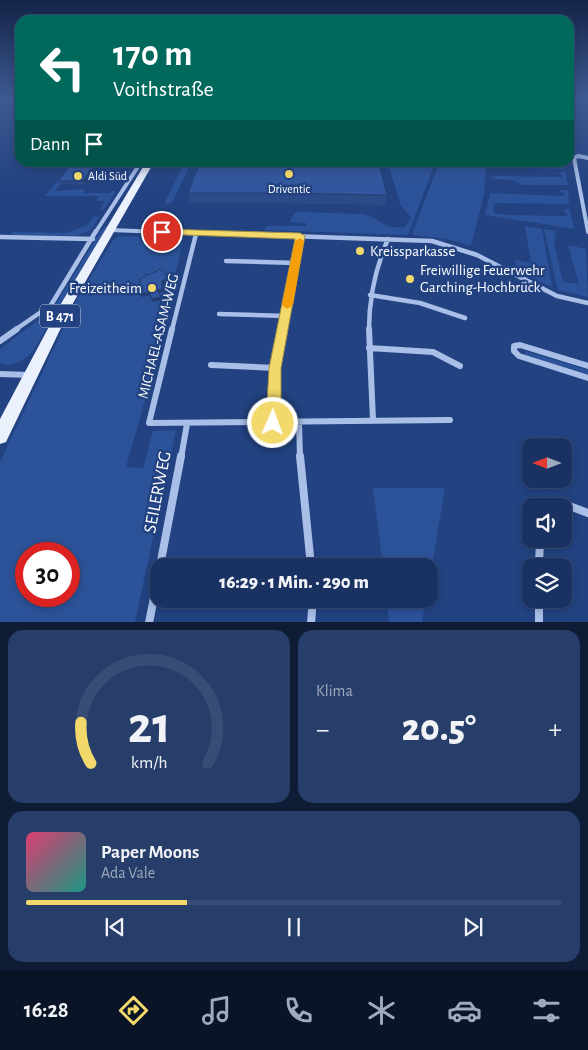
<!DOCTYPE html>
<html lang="de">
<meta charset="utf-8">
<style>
:root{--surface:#1a3261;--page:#273e6a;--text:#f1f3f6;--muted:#9faabd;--line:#384d76;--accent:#f3d96b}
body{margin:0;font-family:"Alegreya Sans",sans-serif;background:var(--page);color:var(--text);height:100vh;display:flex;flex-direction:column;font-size:19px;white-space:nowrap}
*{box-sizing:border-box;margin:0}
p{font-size:16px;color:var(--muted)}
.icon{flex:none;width:28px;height:28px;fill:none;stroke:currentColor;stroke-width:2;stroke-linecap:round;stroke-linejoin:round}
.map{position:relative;height:622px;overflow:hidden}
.sheet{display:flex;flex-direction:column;gap:8px;padding:8px;background:#0e1c35;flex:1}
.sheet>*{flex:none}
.hud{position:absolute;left:15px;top:15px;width:559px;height:152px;border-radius:15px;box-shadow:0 2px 8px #0003,0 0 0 1px var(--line);background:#00695c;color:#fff;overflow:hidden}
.needle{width:32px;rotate:270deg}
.fabs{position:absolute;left:522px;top:438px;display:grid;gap:10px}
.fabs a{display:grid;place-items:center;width:50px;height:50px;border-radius:10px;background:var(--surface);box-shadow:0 2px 8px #0003,0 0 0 1px var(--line);font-size:25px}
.speed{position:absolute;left:15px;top:542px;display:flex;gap:10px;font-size:25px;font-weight:700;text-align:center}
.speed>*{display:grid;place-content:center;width:65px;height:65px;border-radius:50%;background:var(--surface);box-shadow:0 2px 8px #0003,0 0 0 1px var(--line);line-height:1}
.speed .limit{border:8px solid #d22;background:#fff;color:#111}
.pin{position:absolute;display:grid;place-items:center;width:42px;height:42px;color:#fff;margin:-21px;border:2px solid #fff;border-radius:50%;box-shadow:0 1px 5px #0007}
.me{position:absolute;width:55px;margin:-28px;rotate:2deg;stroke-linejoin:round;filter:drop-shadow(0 0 4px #0008)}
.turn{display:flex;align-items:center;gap:18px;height:105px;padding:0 15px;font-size:22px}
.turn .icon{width:65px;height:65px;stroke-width:2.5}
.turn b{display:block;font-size:35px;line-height:42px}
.then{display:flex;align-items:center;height:48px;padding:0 15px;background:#0003;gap:10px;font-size:19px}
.big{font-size:38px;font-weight:800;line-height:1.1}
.sheet .widget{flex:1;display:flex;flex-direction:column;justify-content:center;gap:8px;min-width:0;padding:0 18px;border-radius:15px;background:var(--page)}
.sheet .dial{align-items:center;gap:0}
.dial svg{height:130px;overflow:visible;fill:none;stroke:var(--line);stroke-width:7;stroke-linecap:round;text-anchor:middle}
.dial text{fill:var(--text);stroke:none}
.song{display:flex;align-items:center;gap:15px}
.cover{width:60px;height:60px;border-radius:8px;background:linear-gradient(135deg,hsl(340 70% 55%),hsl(170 70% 35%))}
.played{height:5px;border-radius:2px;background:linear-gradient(90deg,var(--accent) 30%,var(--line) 30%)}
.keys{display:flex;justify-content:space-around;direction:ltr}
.heat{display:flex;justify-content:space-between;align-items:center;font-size:28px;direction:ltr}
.sheet .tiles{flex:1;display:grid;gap:8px;grid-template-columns:1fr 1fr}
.widget:last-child{grid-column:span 2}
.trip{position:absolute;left:150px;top:558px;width:288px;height:50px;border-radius:15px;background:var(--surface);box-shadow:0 2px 8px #0003,0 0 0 1px var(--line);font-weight:800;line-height:50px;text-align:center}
.menu{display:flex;height:80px;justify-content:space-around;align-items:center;background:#0a1427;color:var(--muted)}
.menu .icon{width:35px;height:35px}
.menu .current{color:var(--accent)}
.menu b{font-size:22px;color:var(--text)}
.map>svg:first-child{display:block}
</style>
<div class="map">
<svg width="588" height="623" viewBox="0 0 588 623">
<rect width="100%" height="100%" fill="#224281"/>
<path fill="#2c5299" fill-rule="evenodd" d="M72,163H77L55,191L84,189V193H109L114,190L115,193L104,209L99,210L105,201H96L99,196H45Z
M184,163H191L172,203L164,204Z
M388,163H435L408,235L265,230L266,226H306V223L290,222L294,213L298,212L362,214C380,217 382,230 404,227L411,218L400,204Z
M439,163H486L484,195L471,246L447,239L413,235V232Z
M495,163H565L566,169L523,168L515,164Z
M558,172H566L568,185H522L513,180L492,179L493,176L563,177Z
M560,190H568L569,204L495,203L493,213L508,215L568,216L563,209H570L574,229L485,215L490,193L565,196Z
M94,216L99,217L91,230L76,236L11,235L12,232L67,233L87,225Z
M110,222L33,351C25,360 12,369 0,363V349L52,310L100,232Z
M525,226L542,229L552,287L534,279L535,277L516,267L515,260L531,263Z
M544,229L556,231L554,243L563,282L579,284L568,245L586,249L588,297L558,290Z
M119,236L184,238L141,415L126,467L143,468L153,431L176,430L135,622H0V462L78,297L114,239ZM26,554H69V596H26Z
M525,351L588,370V374L525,355Z
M373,488H445L429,585V566H383Z
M387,599H426L422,622H389Z"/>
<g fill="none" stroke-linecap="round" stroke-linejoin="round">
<path stroke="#a9bfe7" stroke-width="2.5" d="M575,157H585"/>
<path stroke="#a9bfe7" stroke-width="4" d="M578,156L574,158L588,232
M579,156L588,158
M110,230L187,233
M95,233L141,162"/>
<path stroke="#a9bfe7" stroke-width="4.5" d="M150,231L432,241L477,255L557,296L588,303
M0,237L93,239
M226,261L296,263
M370,295L420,303L465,318
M219,314L285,316
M15,330L51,305L96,231
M172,330L196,234
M282,330L300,236
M369,330C369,298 375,269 388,239"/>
<path stroke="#a9bfe7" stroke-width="6" d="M172,329L149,423L450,420
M369,329L373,420
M0,341L17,329
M369,348L433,352L460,366
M211,365L275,368
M588,366L520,345L514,346V351L519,356L588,378
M0,374L29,375
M299,422L300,458
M273,423L275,368L282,329
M181,458L187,424"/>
<path stroke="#a9bfe7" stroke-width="8" d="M300,456L311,566
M544,506L546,502L564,504L588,513
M160,566L181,456
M539,566L540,539
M539,599V623
M149,623L159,572
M311,623L313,599"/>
<path fill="#ebf0fd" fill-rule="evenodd" d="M146,162H154L72,305L6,442L0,444V419L62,302Z"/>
</g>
<path fill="#2b4b88" d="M103,162L96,172H93L85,184H60L58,181Z
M200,162L387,195L385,205L264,203H190L188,193Z"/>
<path fill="#233d6f" d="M100,162H103L96,172L95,169Z
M91,169L93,172L85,184L83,181Z
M168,278L170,281L163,284L164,292L158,293L157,290L162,281Z
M150,292L151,295L142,297L140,293Z
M161,297L162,300L153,302L151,299Z"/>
<path fill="#32579e" stroke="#233d6f" d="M73,162H100L95,169H91L83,181H58Z
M200,162H379L387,195L263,193H188Z
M161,269L168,278L162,281V289L157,290L161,297L151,299L150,292L140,293V279L146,276L145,274L148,275Z"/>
<linearGradient id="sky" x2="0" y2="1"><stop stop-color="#132447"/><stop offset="0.53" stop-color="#3e5a92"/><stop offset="1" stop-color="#3e5a92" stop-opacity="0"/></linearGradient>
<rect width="588" height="186" fill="url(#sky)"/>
<path fill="#f3d96b" stroke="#9e8d46" d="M162,229L300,233L305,236L281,368V423L279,428L273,430L268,428L266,423L269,368L295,239L159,234L158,232Z"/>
<path fill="#f59e0b" d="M300,238L304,241L293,305L287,309L282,305L295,241Z"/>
<g fill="#f3d96b" stroke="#224281" stroke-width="2">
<circle cx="289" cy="174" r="5"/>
<circle cx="78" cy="176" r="5"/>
<circle cx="360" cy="251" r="5"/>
<circle cx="410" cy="279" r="5"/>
<circle cx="152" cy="288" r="5"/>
</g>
<g text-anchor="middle" stroke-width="5" stroke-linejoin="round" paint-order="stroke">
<g font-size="12" fill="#fff" stroke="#224281" text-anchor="start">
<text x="88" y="180">Aldi Süd</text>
<text x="289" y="193" text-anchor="middle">Driventic</text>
</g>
<rect fill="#224281" stroke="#bdc6d9" stroke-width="1" x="40" y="304.5" width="40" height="23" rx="4"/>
<g font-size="14" font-weight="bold" fill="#fff">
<text x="60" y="321">B 471</text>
</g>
<g font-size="15" fill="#fff" stroke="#224281" text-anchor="start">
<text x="370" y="256">Kreissparkasse</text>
<text x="420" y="275">Freiwillige Feuerwehr<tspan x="420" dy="17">Garching-Hochbrück</tspan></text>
<text x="142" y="293" text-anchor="end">Freizeitheim</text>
</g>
<g font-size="15" fill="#fff" stroke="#224281">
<text transform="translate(158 336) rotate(-76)" y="5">MICHAEL-ASAM-WEG</text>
</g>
<g font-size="18" fill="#fff" stroke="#224281">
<text transform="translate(157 492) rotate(-79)" y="6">SEILERWEG</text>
</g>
</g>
</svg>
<div class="fabs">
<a><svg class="needle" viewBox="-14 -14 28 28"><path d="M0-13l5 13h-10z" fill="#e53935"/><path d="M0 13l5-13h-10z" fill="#9faabd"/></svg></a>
<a><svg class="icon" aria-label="sound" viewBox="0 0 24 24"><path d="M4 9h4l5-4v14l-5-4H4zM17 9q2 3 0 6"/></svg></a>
<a><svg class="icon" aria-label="layers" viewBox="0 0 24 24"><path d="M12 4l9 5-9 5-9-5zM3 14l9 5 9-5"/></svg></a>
</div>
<div class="speed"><div class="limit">30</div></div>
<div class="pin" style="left:162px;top:232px;background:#d93025"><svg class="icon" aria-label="arrive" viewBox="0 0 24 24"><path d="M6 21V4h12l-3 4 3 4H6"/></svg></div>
<svg class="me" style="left:273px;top:423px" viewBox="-20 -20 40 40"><circle r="17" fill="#f3d96b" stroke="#fff" stroke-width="3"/><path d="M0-11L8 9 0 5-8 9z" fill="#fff"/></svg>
<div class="trip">16:29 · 1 Min. · 290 m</div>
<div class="hud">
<div class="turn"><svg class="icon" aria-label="left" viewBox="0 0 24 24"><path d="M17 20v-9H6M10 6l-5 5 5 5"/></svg><div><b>170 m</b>Voithstraße</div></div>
<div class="then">Dann<svg class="icon" aria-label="arrive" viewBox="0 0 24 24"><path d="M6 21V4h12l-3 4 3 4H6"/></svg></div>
</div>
</div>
<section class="sheet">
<div class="tiles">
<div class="widget dial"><svg viewBox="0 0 100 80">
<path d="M14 69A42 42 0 1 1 86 69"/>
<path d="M14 69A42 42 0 0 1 8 44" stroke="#f3d96b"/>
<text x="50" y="56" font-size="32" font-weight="700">21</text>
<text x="50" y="72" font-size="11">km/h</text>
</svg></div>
<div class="widget"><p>Klima</p>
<div class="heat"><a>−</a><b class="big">20.5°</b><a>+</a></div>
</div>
<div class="widget">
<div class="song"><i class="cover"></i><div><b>Paper Moons</b><p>Ada Vale</p></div></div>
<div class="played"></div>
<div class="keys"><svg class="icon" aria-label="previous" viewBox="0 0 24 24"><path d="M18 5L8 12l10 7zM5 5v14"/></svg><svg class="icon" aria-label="pause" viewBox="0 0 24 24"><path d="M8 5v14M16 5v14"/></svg><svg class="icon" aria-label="next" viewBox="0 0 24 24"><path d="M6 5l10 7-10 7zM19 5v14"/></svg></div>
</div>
</div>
</section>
<nav class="menu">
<b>16:28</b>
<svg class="icon current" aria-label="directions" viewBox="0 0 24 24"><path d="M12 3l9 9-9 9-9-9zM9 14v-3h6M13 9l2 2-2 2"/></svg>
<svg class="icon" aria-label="music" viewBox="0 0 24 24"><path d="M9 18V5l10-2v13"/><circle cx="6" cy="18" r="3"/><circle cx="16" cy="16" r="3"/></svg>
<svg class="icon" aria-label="phone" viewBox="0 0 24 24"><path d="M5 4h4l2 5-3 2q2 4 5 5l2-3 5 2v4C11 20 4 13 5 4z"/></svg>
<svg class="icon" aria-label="climate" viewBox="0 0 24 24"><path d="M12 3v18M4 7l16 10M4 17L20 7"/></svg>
<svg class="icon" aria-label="car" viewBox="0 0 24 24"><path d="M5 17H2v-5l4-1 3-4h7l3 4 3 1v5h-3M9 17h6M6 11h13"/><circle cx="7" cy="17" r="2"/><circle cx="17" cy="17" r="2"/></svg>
<svg class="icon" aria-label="filters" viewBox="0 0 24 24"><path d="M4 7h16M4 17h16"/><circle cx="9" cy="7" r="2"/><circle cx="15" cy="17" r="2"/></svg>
</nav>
